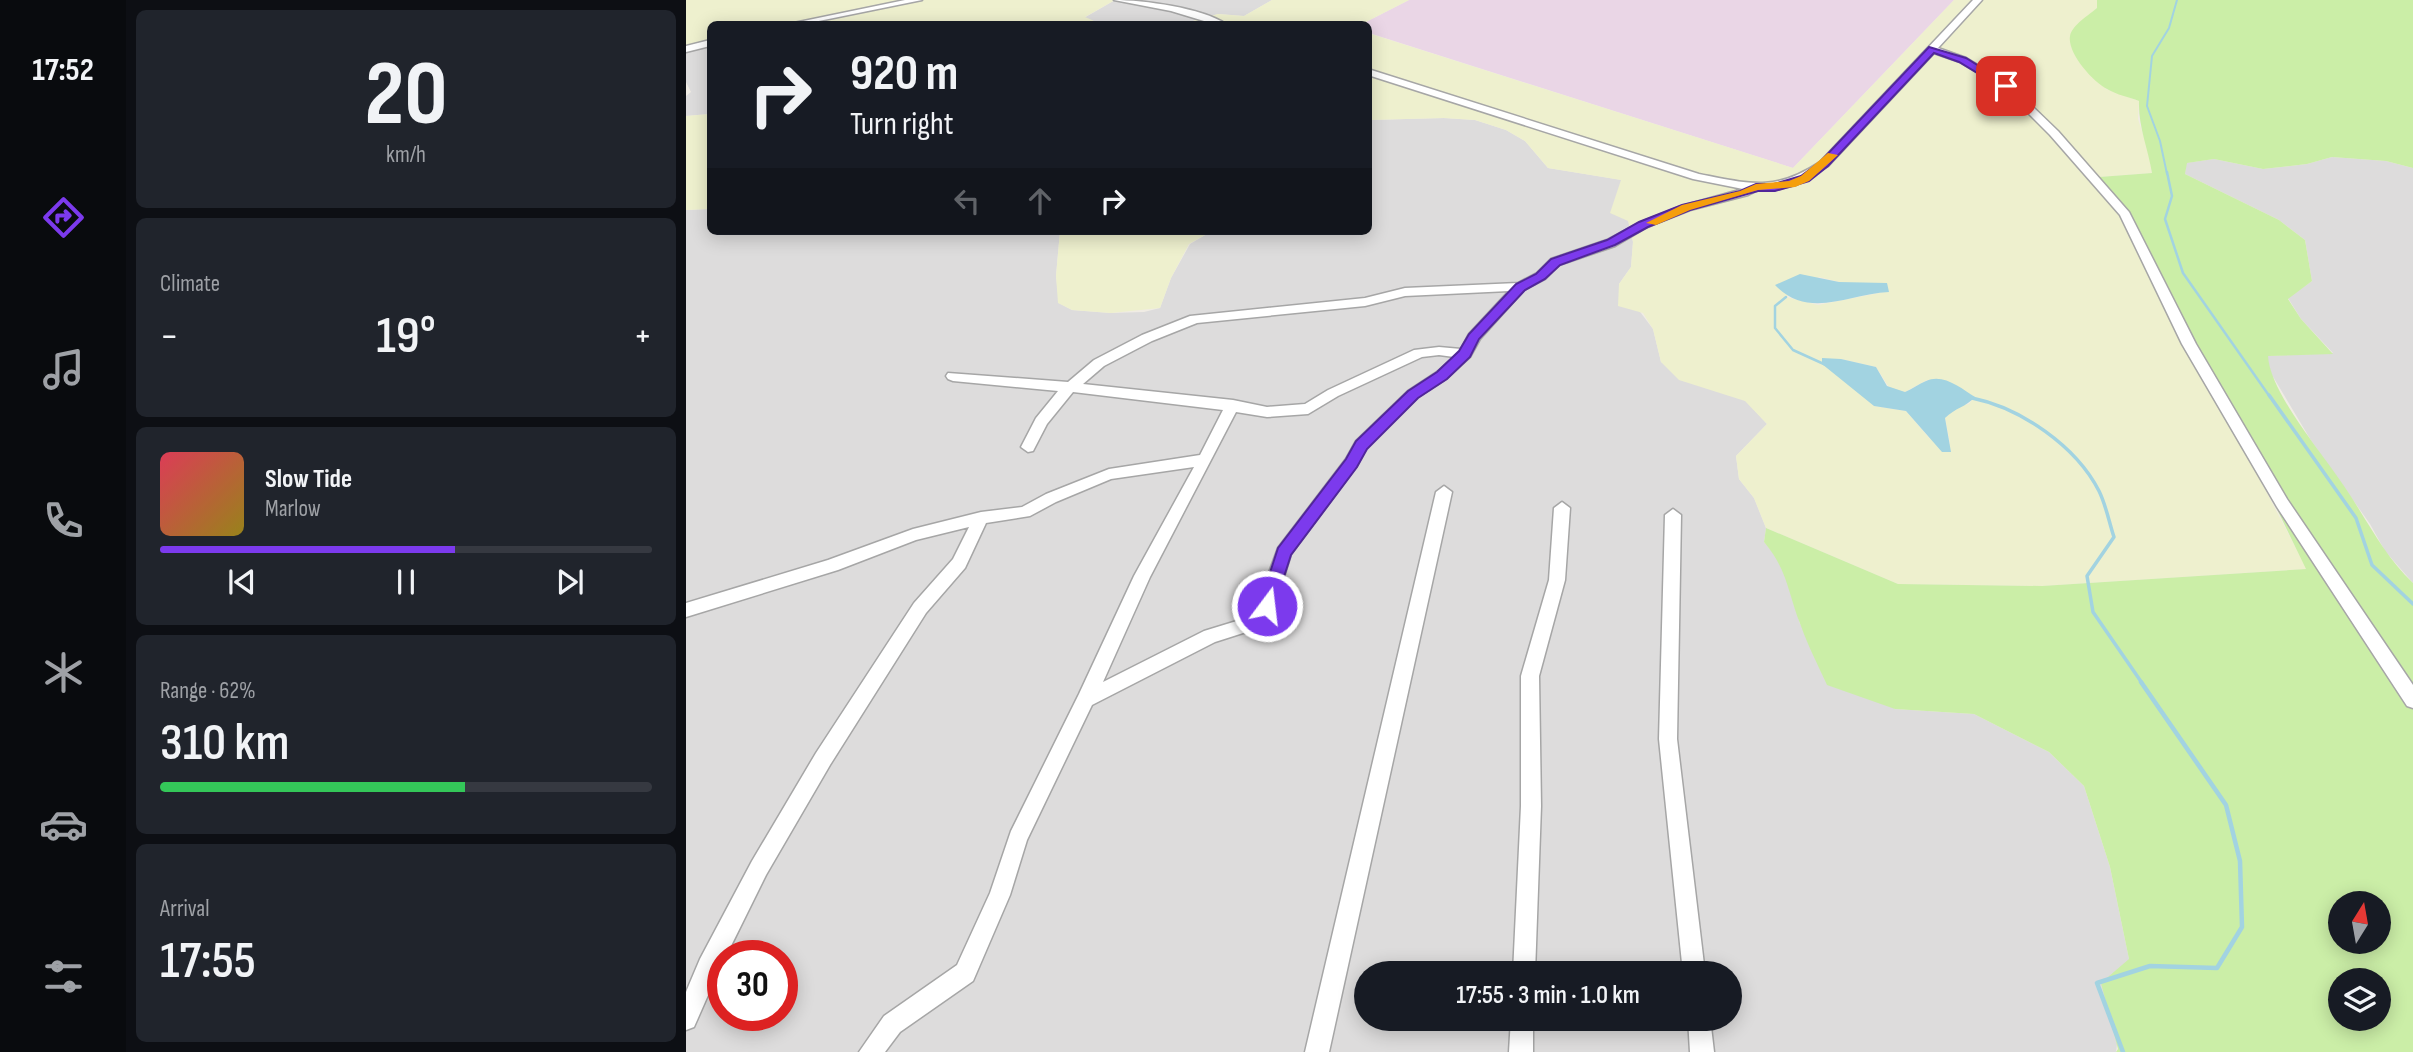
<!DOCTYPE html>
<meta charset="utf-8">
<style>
:root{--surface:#171b24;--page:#20242c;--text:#f1f3f6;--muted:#9ea1a6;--line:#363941;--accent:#7c3aed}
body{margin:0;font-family:"Sofia Sans Condensed",sans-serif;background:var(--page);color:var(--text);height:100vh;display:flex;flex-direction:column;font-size:26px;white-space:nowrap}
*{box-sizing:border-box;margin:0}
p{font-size:23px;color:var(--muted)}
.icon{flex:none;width:38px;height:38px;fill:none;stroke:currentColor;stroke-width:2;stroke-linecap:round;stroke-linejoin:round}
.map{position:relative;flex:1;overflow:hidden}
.details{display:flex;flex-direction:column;gap:10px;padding:10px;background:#0d0f14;width:560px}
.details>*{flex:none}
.guide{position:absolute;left:21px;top:21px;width:665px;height:214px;border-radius:10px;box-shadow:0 4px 18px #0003;background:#171b24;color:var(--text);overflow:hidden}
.needle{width:46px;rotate:11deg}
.fabs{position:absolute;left:1642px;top:891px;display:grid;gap:14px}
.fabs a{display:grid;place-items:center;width:63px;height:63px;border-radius:50%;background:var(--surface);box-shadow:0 4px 18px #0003;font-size:35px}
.speed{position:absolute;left:21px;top:940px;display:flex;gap:14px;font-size:35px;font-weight:700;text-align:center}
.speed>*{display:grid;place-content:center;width:91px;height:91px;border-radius:50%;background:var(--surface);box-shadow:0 4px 18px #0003;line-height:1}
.speed .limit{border:10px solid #d22;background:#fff;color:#111}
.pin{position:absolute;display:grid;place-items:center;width:60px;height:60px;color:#fff;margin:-30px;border-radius:14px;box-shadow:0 4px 10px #0006}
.me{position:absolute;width:77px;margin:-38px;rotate:15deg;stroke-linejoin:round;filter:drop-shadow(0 0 5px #0008)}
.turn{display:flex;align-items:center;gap:24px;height:147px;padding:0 28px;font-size:32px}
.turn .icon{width:91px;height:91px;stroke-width:2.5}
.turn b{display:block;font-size:49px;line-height:60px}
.lanes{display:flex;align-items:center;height:66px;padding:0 28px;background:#0003;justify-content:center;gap:35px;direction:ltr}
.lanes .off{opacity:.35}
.big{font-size:52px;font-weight:600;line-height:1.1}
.details .widget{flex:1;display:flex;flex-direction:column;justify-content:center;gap:10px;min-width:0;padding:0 24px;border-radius:10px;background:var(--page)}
.details .dial{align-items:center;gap:0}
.dial b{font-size:91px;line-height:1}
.song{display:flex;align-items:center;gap:21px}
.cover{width:84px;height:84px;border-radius:10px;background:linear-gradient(135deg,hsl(350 70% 55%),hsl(50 70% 35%))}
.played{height:7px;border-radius:4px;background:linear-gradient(90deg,var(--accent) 60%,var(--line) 60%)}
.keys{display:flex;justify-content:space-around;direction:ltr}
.heat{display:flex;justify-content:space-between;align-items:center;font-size:38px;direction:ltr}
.charge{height:10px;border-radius:5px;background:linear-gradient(90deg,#34c759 62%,var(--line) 0)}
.trip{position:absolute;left:668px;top:961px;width:388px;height:70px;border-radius:35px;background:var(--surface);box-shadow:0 4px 18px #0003;font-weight:600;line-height:70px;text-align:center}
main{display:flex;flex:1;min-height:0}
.tabs{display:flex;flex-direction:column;width:126px;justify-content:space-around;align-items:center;background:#090b0e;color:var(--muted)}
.tabs .icon{width:49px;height:49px}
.tabs .active{color:var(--accent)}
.tabs b{font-size:32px;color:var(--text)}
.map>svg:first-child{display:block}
</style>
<main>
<nav class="tabs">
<b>17:52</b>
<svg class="icon active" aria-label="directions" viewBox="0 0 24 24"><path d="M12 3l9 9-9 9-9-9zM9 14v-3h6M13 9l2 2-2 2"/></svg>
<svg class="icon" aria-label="music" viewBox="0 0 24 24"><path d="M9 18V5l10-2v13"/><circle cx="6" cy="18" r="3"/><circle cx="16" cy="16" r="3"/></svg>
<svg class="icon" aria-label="phone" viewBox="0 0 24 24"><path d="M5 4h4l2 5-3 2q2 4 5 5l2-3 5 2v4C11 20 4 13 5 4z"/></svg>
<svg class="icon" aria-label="climate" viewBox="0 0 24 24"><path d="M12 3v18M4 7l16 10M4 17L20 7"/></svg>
<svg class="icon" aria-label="car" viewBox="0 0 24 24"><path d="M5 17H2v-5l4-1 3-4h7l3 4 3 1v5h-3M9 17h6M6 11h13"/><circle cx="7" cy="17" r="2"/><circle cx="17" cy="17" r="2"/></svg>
<svg class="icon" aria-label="filters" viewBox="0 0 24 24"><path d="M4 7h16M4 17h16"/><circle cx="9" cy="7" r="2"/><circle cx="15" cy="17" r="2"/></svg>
</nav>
<section class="details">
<div class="widget dial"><b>20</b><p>km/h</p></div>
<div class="widget"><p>Climate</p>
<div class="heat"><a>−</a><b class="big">19°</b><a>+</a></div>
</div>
<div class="widget">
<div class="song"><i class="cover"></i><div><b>Slow Tide</b><p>Marlow</p></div></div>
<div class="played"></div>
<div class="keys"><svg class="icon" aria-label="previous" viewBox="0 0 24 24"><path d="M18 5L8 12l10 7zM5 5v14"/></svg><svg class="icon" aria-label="pause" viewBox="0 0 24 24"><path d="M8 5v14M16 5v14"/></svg><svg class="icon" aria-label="next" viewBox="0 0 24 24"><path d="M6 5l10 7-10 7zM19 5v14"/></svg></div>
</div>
<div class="widget"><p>Range · 62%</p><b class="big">310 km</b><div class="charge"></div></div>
<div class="widget"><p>Arrival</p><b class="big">17:55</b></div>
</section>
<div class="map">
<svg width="1727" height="1052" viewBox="0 0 1727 1052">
<rect width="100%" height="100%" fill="#f0ece4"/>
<path fill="#dddcdc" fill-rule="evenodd" d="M429,0H586L558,16L532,14L496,24H415L398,18Z
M24,44V114L0,116V96L5,92L0,82V50Z
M758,118L789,120L820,130L839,141L862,168L936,180L947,242L945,267L933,284L967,329L975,362L1060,401L1081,424L1050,456L1053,479L1068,498L1080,528L1078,542L1091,557L1102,580L1114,624L1209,709L1288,714L1363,752L1398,786L1424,867L1443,959L1430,1052H0V210L24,209V231H374L370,276L373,303L386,310L424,313L458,312L474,308L485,278L504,244L526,231H682L683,120ZM37,956H96V1015H37ZM681,973H1045V1018H681Z
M1646,157L1700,161L1727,168V583L1699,551L1684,524L1626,442L1583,370L1581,356L1647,353L1615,319L1602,298L1626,281L1619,240L1593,220L1499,174L1500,163L1528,159L1577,169L1621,164Z"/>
<path fill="#ead6e6" d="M723,0H1268L1107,168L683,33L682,24H676Z"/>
<path fill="#eef0ce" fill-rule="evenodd" d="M0,0H429L399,17L415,24H24V44L0,50Z
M586,0H723L676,24H496L532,14L558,16Z
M1268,0H1411V8L1387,29L1391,57L1420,89L1453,101L1452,119L1462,149L1466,173L1400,178L1435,216L1621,569L1356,586L1212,584L1080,528L1068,498L1053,479L1050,456L1081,424L1059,401L993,380L975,362L967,329L957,313L932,306L933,284L945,267L947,242L942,221L924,213L935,180L862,168L839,141L820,130L789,120L758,118L683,120L682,33L1107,168ZM1133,277L1153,282L1203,291L1132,305L1100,297ZM1155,359L1190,367L1204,389L1219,392L1241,380L1280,392L1288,397L1283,404L1269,407L1259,418L1264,444L1244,439L1220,411L1188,406L1177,396Z
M24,114V209L0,210V116Z
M374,231H526L503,244L485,278L474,308L425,313L386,310L372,303L370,276Z"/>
<path fill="#cbeea7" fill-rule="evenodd" d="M1411,0H1727V168L1700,161L1646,157L1621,164L1577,169L1528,159L1501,163L1499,174L1593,220L1619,240L1626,281L1602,299L1615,319L1647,354L1582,356C1584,393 1637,454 1658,486C1680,518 1698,556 1727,583V1052H1430L1432,1049L1415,983L1443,959L1424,867L1398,786L1363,752L1288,714L1209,709L1141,685C1132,665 1122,646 1115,626C1102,594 1102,570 1078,542L1080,528L1212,584L1356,586L1620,569L1588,503L1514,372L1435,216L1400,178L1466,173C1462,148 1452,126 1453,101C1443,97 1431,95 1421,89C1407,82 1381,53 1384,36C1386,25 1403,15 1411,8ZM1654,903H1692V942H1654ZM1654,980H1692V1018H1654Z"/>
<path fill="#a2d3e1" d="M1114,274L1153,282L1201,283L1203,292C1162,294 1123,320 1089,285Z
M1136,358L1155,359L1190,367L1201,386L1219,392C1226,389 1233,384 1240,381C1257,373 1275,388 1289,397C1280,407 1269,408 1259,418L1265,452H1256L1220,411L1188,406L1136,364Z"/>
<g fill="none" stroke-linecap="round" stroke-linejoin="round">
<path stroke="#a2d3e1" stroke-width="2" d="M1481,174L1474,141L1461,106L1466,56L1483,28L1491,0"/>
<path stroke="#a2d3e1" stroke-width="2.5" d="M1481,172L1486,196L1479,219L1497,273L1584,397
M1100,297L1089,306V328L1107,350L1140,365"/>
<path stroke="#a2d3e1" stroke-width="3.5" d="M1583,395L1670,518L1686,565L1727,604
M1286,398C1335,408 1390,446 1413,491C1420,505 1423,522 1428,537L1401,576L1407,612L1456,683"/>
<path stroke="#a2d3e1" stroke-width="4.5" d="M1437,1052L1411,983L1464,966L1531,968L1556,927L1554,861L1540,805L1455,682"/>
<defs>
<path id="minor" d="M219,0H236L118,24H103Z
M428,0C458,0 516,8 540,24H528L485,11Z
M1287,0H1296L1252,48L1280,58L1323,84L1372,131L1443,212L1510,344L1601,499L1727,685V708L1721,706L1591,507L1496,344L1434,215L1364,135L1317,88L1274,62L1248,53L1142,166L1110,185L1092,189L1072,190L1062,195L1004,210L961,227L929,246L873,265L859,279L838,290L794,339L784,357L761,378L732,397L680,448L670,467L605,554L589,606L579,626L529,642L406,705L341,840L324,895L287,981L214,1032L199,1052H173L198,1016L271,965L304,893L325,831L393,694L448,576L508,467L425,479L370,502L344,516L300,523L279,568L240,613L144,765L80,875L40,956H37V961L8,1027L0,1030V992L14,959L66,861L130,753L228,603L267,559L283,527L230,540L152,570L0,617V603L142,560L227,529L295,512L336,507L360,494L423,469L514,455L537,410L387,392L361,424L347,451L342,452L335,447L350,418L372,391L267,381L262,379L260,376L262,373L382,382L408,360L456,335L504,316L679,298L719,288L832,283L851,273L865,259L921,240L953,223L996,206L1057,189L1007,179L682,75V69L1013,174C1064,184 1089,192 1134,162ZM823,291L783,334L775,349L753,347L728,350L642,390L619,404L581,407L547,400L397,384L418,366L466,341L511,323L679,306L719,296ZM753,355L768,357L751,372L722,391L670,441L660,459L592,548L567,616L518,631L417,682L464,577L550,412L581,417L622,414L652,396L736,357Z
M24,40V46L0,52V46Z
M758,486L766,492L643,1052H619L750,492Z
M876,502L884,508L879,580L853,676L855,806L849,973H827L835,806V676L863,580L868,508Z
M987,509L995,515L991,739L1019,973H997L973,739L979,515Z
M825,1018H847V1052H823Z
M1002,1018H1024L1028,1052H1004Z"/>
</defs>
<use href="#minor" stroke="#a6a6a6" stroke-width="3"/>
<use href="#minor" fill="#fff" fill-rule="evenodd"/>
</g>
<path fill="#7c3aed" stroke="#51269a" stroke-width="2" d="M1243,47L1280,58L1325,86L1316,88L1273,62L1248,53L1142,166L1123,181L1089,191H1072L1004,210L962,227L929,245L874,265L859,279L839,290L793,339L784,357L761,379L732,398L681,449L671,467L605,555L587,611H575L573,606L592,548L660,459L670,441L722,391L751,372L773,351L783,334L830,284L850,274L865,259L921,240L953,222L996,205L1054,191L1070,184H1088L1115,176L1134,162Z"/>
<path fill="#f59e0b" d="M1142,153L1152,155L1123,181L1109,187L1072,190L1004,210L970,225L960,223L996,205L1054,191L1070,184L1103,181L1115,176Z"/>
</svg>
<div class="fabs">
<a><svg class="needle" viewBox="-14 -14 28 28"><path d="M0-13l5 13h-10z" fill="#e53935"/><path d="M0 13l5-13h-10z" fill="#9ea1a6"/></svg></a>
<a><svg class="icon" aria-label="layers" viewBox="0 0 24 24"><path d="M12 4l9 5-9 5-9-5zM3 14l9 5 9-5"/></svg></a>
</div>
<div class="speed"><div class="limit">30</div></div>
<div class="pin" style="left:1320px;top:86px;background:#d93025"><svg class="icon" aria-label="arrive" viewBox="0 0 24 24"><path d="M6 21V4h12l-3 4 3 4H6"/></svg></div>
<svg class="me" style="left:581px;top:606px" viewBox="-20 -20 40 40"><circle r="17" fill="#7c3aed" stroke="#fff" stroke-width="3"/><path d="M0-11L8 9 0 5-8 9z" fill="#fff"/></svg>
<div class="trip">17:55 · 3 min · 1.0 km</div>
<div class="guide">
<div class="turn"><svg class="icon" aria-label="right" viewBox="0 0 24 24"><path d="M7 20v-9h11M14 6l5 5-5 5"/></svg><div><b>920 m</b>Turn right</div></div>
<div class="lanes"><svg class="icon off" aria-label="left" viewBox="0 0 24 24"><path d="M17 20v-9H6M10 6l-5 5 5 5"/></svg><svg class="icon off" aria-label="ahead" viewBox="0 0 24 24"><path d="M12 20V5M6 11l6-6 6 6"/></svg><svg class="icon" aria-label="right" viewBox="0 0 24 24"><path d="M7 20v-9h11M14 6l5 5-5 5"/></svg></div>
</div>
</div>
</main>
